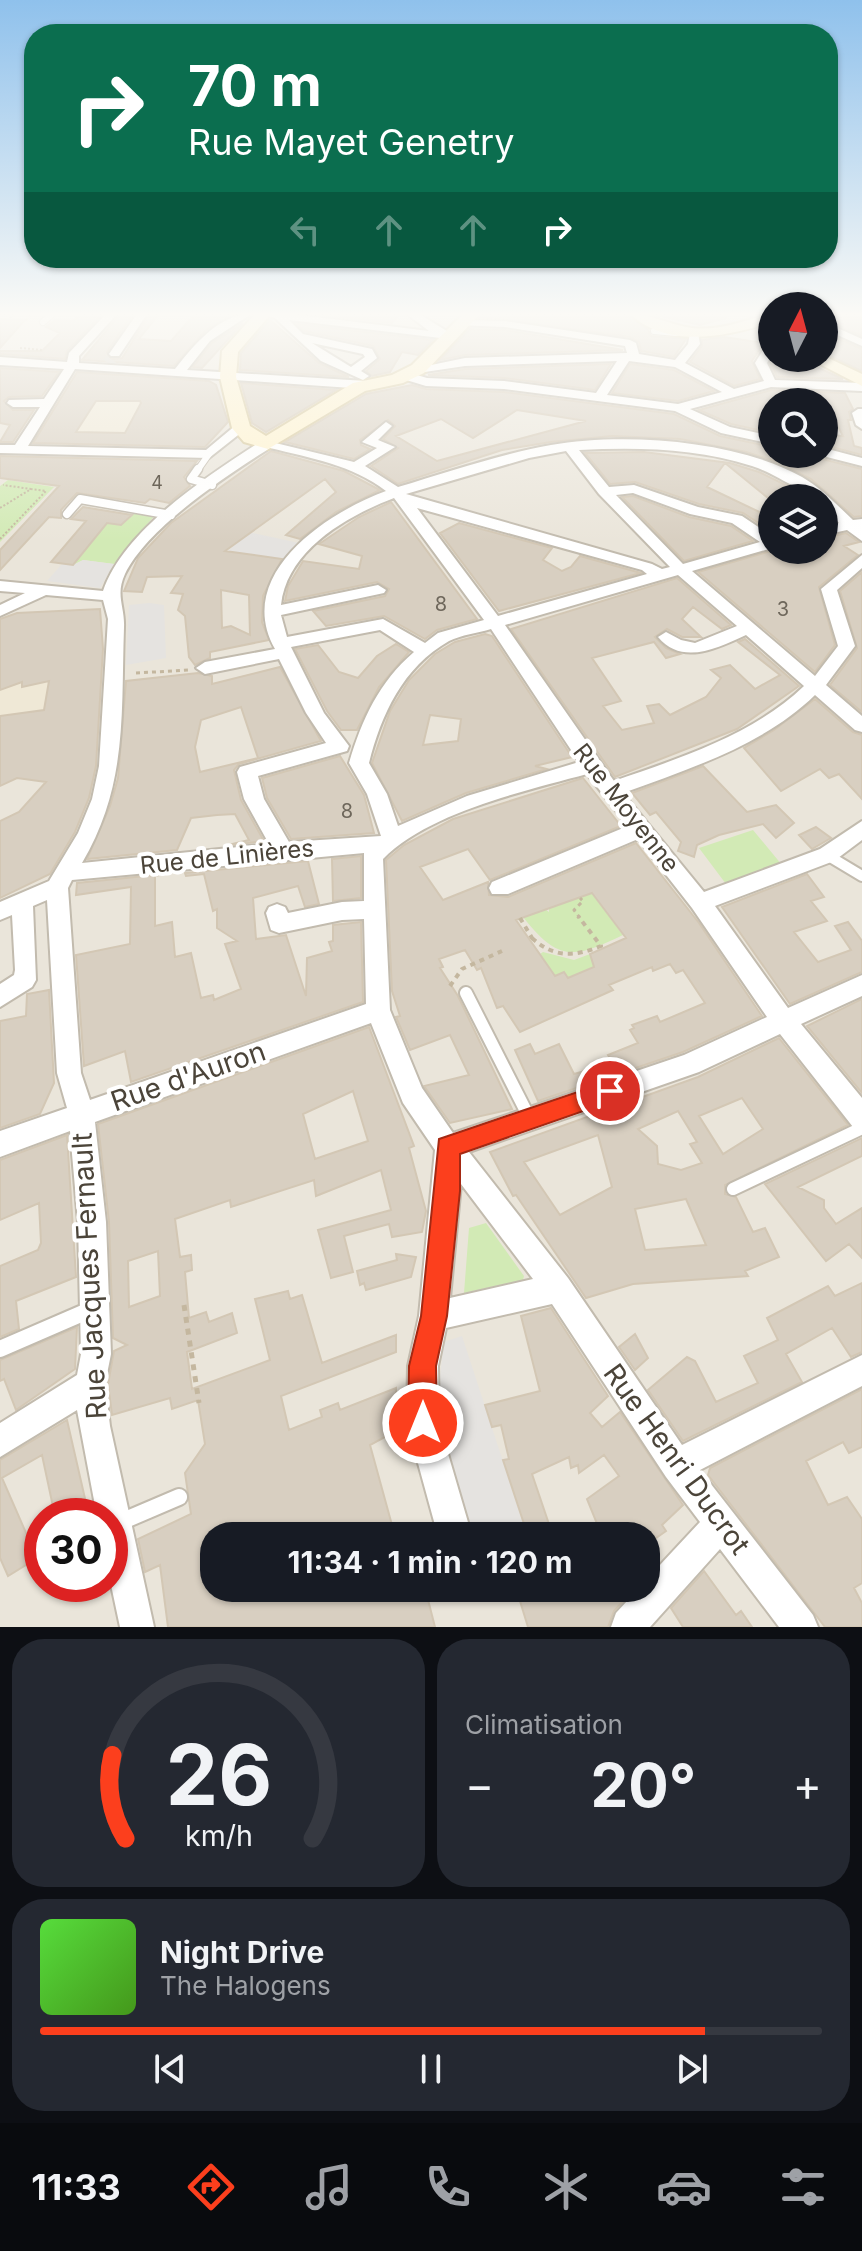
<!DOCTYPE html>
<html lang="fr">
<meta charset="utf-8">
<style>
:root{--surface:#171b24;--page:#242831;--text:#f1f3f6;--muted:#9ea1a6;--line:#363941;--accent:#fc3f1d}
body{margin:0;font-family:Inter,sans-serif;background:var(--page);color:var(--text);height:100vh;display:flex;flex-direction:column;font-size:30px;white-space:nowrap}
*{box-sizing:border-box;margin:0}
p{font-size:26px;color:var(--muted)}
.icon{flex:none;width:44px;height:44px;fill:none;stroke:currentColor;stroke-width:2;stroke-linecap:round;stroke-linejoin:round}
.map{position:relative;height:1627px;overflow:hidden}
.sheet{display:flex;flex-direction:column;gap:12px;padding:12px;background:#0d0f14;flex:1}
.sheet>*{flex:none}
.banner{position:absolute;left:24px;top:24px;width:814px;height:244px;border-radius:32px;box-shadow:0 2px 6px #0004;background:#0b6e4f;color:#fff;overflow:hidden}
.needle{width:52px;rotate:6deg}
.controls{position:absolute;left:758px;top:292px;display:grid;gap:16px}
.controls a{display:grid;place-items:center;width:80px;height:80px;border-radius:50%;background:var(--surface);box-shadow:0 2px 6px #0004;font-size:40px}
.speed{position:absolute;left:24px;top:1498px;display:flex;gap:16px;font-size:40px;font-weight:700;text-align:center}
.speed>*{display:grid;place-content:center;width:104px;height:104px;border-radius:50%;background:var(--surface);box-shadow:0 2px 6px #0004;line-height:1}
.speed .limit{border:12px solid #d22;background:#fff;color:#111}
.pin{position:absolute;display:grid;place-items:center;width:68px;height:68px;color:#fff;margin:-34px;border:4px solid #fff;border-radius:50%;box-shadow:0 2px 8px #0007}
.me{position:absolute;width:88px;margin:-44px;rotate:0deg;stroke-linejoin:round;filter:drop-shadow(0 0 6px #0008)}
.turn{display:flex;align-items:center;gap:28px;height:168px;padding:0 32px;font-size:36px}
.turn .icon{width:104px;height:104px;stroke-width:2.5}
.turn b{display:block;font-size:56px;line-height:68px}
.lanes{display:flex;align-items:center;height:76px;padding:0 32px;background:#0003;justify-content:center;gap:40px;direction:ltr}
.lanes .off{opacity:.35}
.big{font-size:60px;font-weight:700;line-height:1.1}
.sheet .tile{flex:1;display:flex;flex-direction:column;justify-content:center;gap:12px;min-width:0;padding:0 28px;border-radius:32px;background:var(--page)}
.sheet .dial{align-items:center;gap:0}
.dial svg{height:208px;overflow:visible;fill:none;stroke:var(--line);stroke-width:7;stroke-linecap:round;text-anchor:middle}
.dial text{fill:var(--text);stroke:none}
.song{display:flex;align-items:center;gap:24px}
.cover{width:96px;height:96px;border-radius:12px;background:linear-gradient(135deg,hsl(110 70% 55%),hsl(100 70% 35%))}
.played{height:8px;border-radius:4px;background:linear-gradient(90deg,var(--accent) 85%,var(--line) 85%)}
.keys{display:flex;justify-content:space-around;direction:ltr}
.heat{display:flex;justify-content:space-between;align-items:center;font-size:44px;direction:ltr}
.sheet .tiles{flex:1;display:grid;gap:12px;grid-template-columns:1fr 1fr}
.tile:last-child{grid-column:span 2}
.trip{position:absolute;left:200px;top:1522px;width:460px;height:80px;border-radius:32px;background:var(--surface);box-shadow:0 2px 6px #0004;font-weight:700;line-height:80px;text-align:center}
.menu{display:flex;height:128px;justify-content:space-around;align-items:center;background:#090b0e;color:var(--muted)}
.menu .icon{width:56px;height:56px}
.menu .on{color:var(--accent)}
.menu b{font-size:36px;color:var(--text)}
.map>svg:first-child{display:block}
</style>
<div class="map">
<svg width="862" height="1627" viewBox="0 0 862 1627">
<rect width="100%" height="100%" fill="#f6f3ec"/>
<path fill="#eae5da" fill-rule="evenodd" d="M0,314H772V358H824V314H862V1627H0ZM772,402H824V454H772ZM772,498H824V550H772ZM42,1516H110V1584H42ZM214,1536H646V1588H214Z"/>
<path fill="#efe8d6" d="M150,390L133,449L29,445L59,392Z
M0,643L41,677L98,704L0,716Z"/>
<path fill="#d2eab5" d="M8,480L54,487L0,542V486Z
M136,512L155,515L114,564L83,560L73,565L106,523H124Z
M753,830L782,865L726,884L699,848Z
M590,891L623,935C575,958 559,963 523,917L545,909L549,912V907Z
M543,952L574,960L590,954L594,967L568,978L564,973L552,977L540,954Z
M486,1223L524,1276L523,1280L464,1293L469,1228Z"/>
<path fill="#e5e3e0" d="M248,532L299,543L283,559L228,551Z
M83,560L114,564L100,588L47,581L62,564L73,565Z
M149,603L164,605L166,658L126,665L129,605Z
M462,1336L526,1532L517,1536H471L435,1418L444,1342Z"/>
<path fill="#d8cfc1" stroke="#d3c7b4" stroke-width="2" fill-rule="evenodd" d="M81,314H102L67,351L65,359L0,354V351H42L60,333L46,327L55,320L73,321Z
M120,314H133L107,352L111,359L122,358L150,314H159L139,339L171,341L195,314H234L206,330L174,366L82,360Z
M316,314H400L392,323Z
M483,314H627L648,330L651,336L686,339L674,357L641,351L639,342L630,337L481,317Z
M652,314H726V318L700,325Z
M833,314H862V336L828,321Z
M0,319L25,320L0,348Z
M270,320L319,363L349,377L240,370L241,353Z
M243,323L202,368L193,367L212,343Z
M297,324L433,340L418,355L402,352L390,372L372,376L366,371L380,359L373,346L304,331Z
M470,329L505,330L623,350L465,355L440,360Z
M824,332L862,349V371L824,353Z
M724,337L764,343L752,361L760,379L734,386L690,362L702,346V340Z
M773,358H797L843,379L777,377L770,363Z
M611,364L595,390L504,378L428,375L465,369Z
M630,364L674,370L714,391L678,401L612,393Z
M0,368L59,372L42,396L9,397L4,401L13,410H34L13,442H0L10,425L0,423Z
M77,372L209,381L216,385L228,422L205,447L33,443ZM96,401H140L141,403L125,433L76,432Z
M241,383L336,390L266,432L252,423Z
M412,385L426,389L504,392L674,414L720,436L772,447V454H816L818,458L862,469V516L854,517L811,479L777,462L746,452L680,439L612,436L551,442L502,450L398,484L371,466L398,448L383,439L395,426L388,420L360,440L361,445L370,449L354,459L285,442L366,394ZM517,410L586,421L437,461L396,436L441,419L473,438Z
M771,390L845,393L853,409L849,412L851,420H848L854,446L862,448V455L824,445L830,435L843,436L828,406H824V402H806L798,395L772,397V433L731,424L699,410Z
M271,451L344,471L380,490L336,512L300,539L286,535L336,492L325,479L225,551L282,559L263,596L262,622L269,640L210,652V658L195,665L189,657L185,616L178,610L183,594L171,593L182,576L147,577L142,592L124,591L138,558L171,523ZM221,590L249,595L250,635L231,626L222,628Z
M644,452L730,463L759,472L812,498H768L725,463L707,487L772,518V532L743,513L699,504L635,482L610,484L585,453Z
M0,456L197,461L184,477L190,486L169,503L150,499L145,503L77,493L61,510V518L49,517L0,570V550L59,486L0,478Z
M633,496L689,517L731,526L753,541L684,561L622,497Z
M391,502L477,619L437,630L425,639L384,616L326,626L313,611L385,596L389,589L377,582L285,601L288,586L303,561L359,569L362,556L319,544L359,517Z
M83,507L132,515L121,525L107,523L73,565L51,562L86,521L71,519Z
M459,523L552,548L543,560L562,571L571,567L580,556L641,573L499,611L440,533Z
M846,533L859,542L844,546L858,555L819,587L835,645L815,672L698,572L774,550H824V538Z
M862,572V712L830,685L857,648L840,591Z
M677,578L731,625L722,629L693,607L682,619L701,637H682L667,629L655,637L666,648L680,654L666,658L654,642L592,658L621,701L603,706L622,730L654,723L647,706L659,704L670,715L706,697L721,678L711,670L730,665L755,689L780,675L738,642L745,639L799,686L737,729L615,777L511,629Z
M100,609L103,649L96,766L89,798L75,832L50,874L0,898V821L19,812L46,782L17,778L0,786V716L44,710L49,681L22,687V682L0,690V619L17,613Z
M485,634L492,636L572,757L535,766L547,769L466,793L402,821L372,763L390,711L409,680L435,654L455,642ZM430,715L461,719L458,741L423,745Z
M396,644L409,652L379,687L357,730H341L327,711L295,649L318,645L339,672L358,678L377,656Z
M280,667L321,741L239,764L234,770L241,800L264,841L224,846L249,840L235,814L217,815L191,818L177,850L87,859L110,806L118,778L126,681L198,673L212,676V684ZM241,707L258,758L200,772L195,747L201,720Z
M815,699L853,732L862,735V799L839,774L829,778L820,769L781,791L744,748L774,730Z
M340,756L364,795L374,833L291,839L267,798L262,778Z
M703,766L747,812L776,805L794,823L776,838L763,824L719,835L697,845L694,857L678,851L681,842L656,812L650,815L632,793Z
M583,778L621,826L490,880L468,849L420,867L443,900L488,882L489,895L508,897L636,843L699,923L762,1016L683,1052L538,1101L515,1050L530,1044L535,1054L559,1044L574,1074L613,1063L608,1055L638,1043L630,1030L634,1028L632,1025L657,1016L660,1022L705,1003L683,970L676,973L670,964L653,971L652,967L609,985L613,990L520,1032L503,1006L497,1008L481,968L477,970L465,950L439,959L443,967L440,968L458,996L512,1109L450,1123L424,1086L469,1075L450,1035L410,1050L396,1017L400,1016L392,991L386,860L404,845L453,819ZM592,893L626,938L590,954L594,967L568,978L564,972L555,976L516,920Z
M816,827L831,838L812,849L799,835Z
M361,856V898L333,901L332,859Z
M308,861L319,904L305,907L298,886L253,898L256,939L286,935L306,996L307,958L332,951L329,942L333,941V925L361,922L363,1002L131,1082L125,1051L84,1066L76,955L130,944L131,887L76,895L77,883L165,874L155,876V926L172,922L175,957L191,953L201,998L213,995L214,1000L241,989L225,944L237,941L217,928V909L213,911L204,874L186,876L185,873Z
M807,874L824,897L811,901L827,921L794,932L818,962L851,950L835,926L848,922L862,941V972L790,1004L722,907Z
M49,990L54,1083L40,1114L0,1128V1021L26,1016L27,994Z
M862,999V1093L807,1026Z
M369,1027L414,1146L409,1148L426,1211L422,1232L392,1237L389,1224L344,1236L353,1272L331,1278L318,1230L391,1210L381,1170L316,1196L314,1180L231,1207L230,1200L175,1219L180,1257L191,1255L192,1270L185,1272L189,1318L206,1312L209,1322L232,1313L237,1333L187,1352L192,1389L270,1360L255,1299L288,1291L290,1299L302,1295L322,1363L396,1335V1352L281,1396L289,1430L322,1417L320,1410L338,1403L340,1410L396,1388V1431L370,1445L395,1536H214V1588H425L435,1627H168L160,1565L145,1572L138,1539L191,1514L185,1473L205,1444L198,1400L172,1409L170,1398L112,1415L108,1384L114,1351L127,1345L113,1338L109,1222L98,1124ZM353,1091L368,1141L315,1159L303,1114ZM158,1251L160,1296L129,1307L128,1261Z
M779,1038L848,1125L725,1185V1194L736,1197L753,1232L765,1228L779,1257L745,1271L748,1276L633,1284L586,1298L516,1195L513,1196L490,1152L698,1077ZM742,1098L763,1129L723,1154L699,1116ZM678,1111L697,1142L690,1144L702,1163L681,1170L658,1164L657,1146L638,1129ZM598,1135L612,1187L560,1215L524,1162ZM686,1199L706,1245L645,1250L635,1209Z
M67,1135L76,1277L16,1301L19,1329L0,1337V1266L38,1250L41,1243L39,1203L0,1220V1160Z
M862,1138V1156L798,1187L824,1200V1208L836,1224L862,1208V1258L849,1244L826,1261L765,1184Z
M396,1254L416,1257L411,1277L366,1290L364,1283L360,1285L357,1271L397,1260Z
M862,1283V1352L851,1357L832,1328L786,1354L802,1382L683,1441L648,1390L687,1357L695,1361L716,1402L758,1383L744,1356L778,1340L767,1318L828,1286L835,1296Z
M551,1308L608,1396L590,1413L602,1427L620,1412L683,1505L662,1525L666,1531L646,1545V1536H602L587,1499L619,1476L604,1455L579,1473L578,1465L571,1468L569,1457L532,1474L553,1536H528L503,1460L509,1459L501,1425L492,1427L485,1405L540,1391L521,1316Z
M77,1327L75,1369L16,1410L4,1379L0,1381V1360Z
M635,1334L648,1358L635,1370L619,1347Z
M862,1389V1447L849,1453L843,1442L806,1461L828,1505L847,1497L862,1519V1583L854,1588L862,1603V1627H825L708,1475L710,1468Z
M67,1420L89,1516H55L42,1455L2,1478L37,1558L8,1576L0,1558V1460Z
M704,1571L736,1615L741,1611L752,1627H683L671,1608Z
M516,1588H635L614,1611L608,1627H528Z"/>
<g fill="none" stroke-linecap="round" stroke-linejoin="round">
<path stroke="#d4d0c8" stroke-width="12" stroke-dasharray="12 6" stroke-linecap="butt" d="M108,363L111,359"/>
<defs>
<path id="lane-far4" d="M43,322L52,314
M654,331L676,333
M197,471L209,454"/>
<path id="lane-far3" d="M198,469L191,479L212,485
M67,514L80,499L171,515"/>
<path id="lane-far2" d="M827,855L862,876"/>
<path id="lane-far1" d="M466,993L530,1119
M733,1189L862,1128"/>
<path id="lane" d="M0,1349L90,1310
M118,1523L179,1497"/>
<path id="street" d="M106,314H117L79,356V363L175,369C194,345 219,314 251,314L210,341L187,370L366,381L372,385L366,389L75,369L28,446L206,450L236,425L247,428L209,458L0,453V445H15L40,407H13L7,403L9,400L44,399L64,369L0,365V357L67,362L69,353Z
M137,314H147L119,356H111L109,354Z
M262,314H291L429,331L407,314H419L455,336L449,339L289,320L303,334L372,349L377,358L361,371L369,376L363,380L321,361L275,318ZM312,343L363,354L365,357L351,367Z
M461,320L505,321L630,340L636,343L639,354L675,360L688,344L690,333H698L700,344L685,363L734,389L764,381L755,363L768,342L772,341V354L767,363L775,380L862,383V391L771,387L690,409L730,427L772,436V444L721,433L675,411L504,389L426,386L403,379L401,376L407,372L427,378L504,381L596,393L617,361L465,366L418,373L412,369L465,358L627,353L625,346L505,327L457,325V321ZM629,361L675,367L722,392L678,404L607,395Z
M824,322L862,339V346L824,329Z
M858,409H862V429L856,425L852,413Z
M386,422L392,426L378,440L395,447L365,466L398,487C448,472 500,454 551,445C624,432 736,440 802,477C821,488 837,505 853,520L862,519V541L847,530L824,535V527L839,523L824,508V498C809,498 773,472 752,466C696,448 637,447 579,450L609,487L634,485L698,507L742,516L772,536V548L692,571L815,676L838,646L821,589L862,555V568L837,590L855,646L826,685L862,716V732L855,730L815,695C764,745 689,769 623,793L704,892L820,849L862,821V840L834,861L715,906L788,1008L862,975V996L801,1024L862,1098V1130L853,1127L780,1034L699,1072L469,1152L568,1278L682,1445L862,1355V1386L700,1470L813,1615L818,1627H779L720,1549L650,1627H611L616,1613L639,1588H646V1580L700,1522L666,1477L552,1304L446,1328L438,1366L439,1423L472,1536H438L407,1423L408,1366L419,1316L435,1150L403,1103L371,1023L95,1122L106,1222L111,1354L105,1384L110,1426L154,1627H120L110,1580V1516H97L77,1410L0,1457V1423L77,1375L81,1354L78,1222L70,1131L0,1157V1131L67,1108L57,1073L47,900L33,906L36,980L32,987L0,1007V984L14,975L15,970L12,915L0,920V902L49,881L78,833L92,799L99,766L108,619L103,600L46,595L0,616V605L25,593L0,591V581L103,591C124,529 210,474 263,440L354,462L377,448L362,442ZM270,448C311,458 352,465 386,491C326,513 233,575 275,649L205,662L196,668L205,674L279,659L306,713L326,743L240,767L237,772L244,799L269,844L82,863C128,785 121,714 124,627C125,607 115,595 125,574C148,527 226,476 270,448ZM566,451L599,494L670,567L662,569L652,564L406,494L529,458ZM633,493L690,514L732,523L760,542L683,564L616,495ZM394,498L484,620L438,633L425,643L383,619L287,637L281,615L384,593L386,590L378,585L281,605C287,550 347,516 394,498ZM417,508L642,570L647,574L498,616ZM678,575L737,626L695,643L681,640L666,632L658,637C682,666 718,648 746,635L804,686C753,735 680,758 614,781L505,625ZM491,629L579,762L467,796L398,826L387,794L369,763C381,715 403,667 449,641C461,635 478,633 491,629ZM380,630L414,652C379,682 362,719 349,763L367,794L381,836L289,842L264,799L258,776L347,751L349,746L324,713L291,647ZM587,774L628,826L492,882L489,888L492,894H508L638,839L692,908L767,1017L684,1055L453,1133L422,1088L390,1010L383,859C429,812 525,791 587,774ZM364,853V901L342,902L288,913L285,907L277,904L269,907L266,913L271,930L279,933L342,920L364,919L366,1004L90,1100L81,1073L68,888L72,880ZM461,1184L533,1279L450,1298Z
M824,448L862,458V466L819,455L824,454Z"/>
<path id="secondary" d="M255,314H271L238,352L236,377L250,426L266,436L353,383L392,375L412,365L463,314H480L424,373L403,383L365,391L268,449L244,442L232,428L220,377L222,351Z
M630,314C653,314 669,325 692,328C717,331 742,322 766,314H772V322C728,336 669,350 630,314Z
M824,356L862,374V386L808,358Z"/>
</defs>
<use href="#lane-far4" stroke="#c2bbae" stroke-width="8"/>
<use href="#lane-far3" stroke="#c2bbae" stroke-width="11"/>
<use href="#lane-far2" stroke="#c2bbae" stroke-width="14"/>
<use href="#lane-far1" stroke="#c2bbae" stroke-width="16"/>
<use href="#lane" stroke="#c2bbae" stroke-width="20"/>
<use href="#street" stroke="#c2bbae" stroke-width="4"/>
<use href="#secondary" stroke="#d6c79b" stroke-width="4"/>
<path stroke="#c4b79f" stroke-width="2" stroke-dasharray="2 2" stroke-linecap="butt" d="M0,314L12,315
M13,314L10,317L23,314
M26,320L31,314
M20,348L43,350
M0,508L31,489L3,485
M0,539L46,491L30,489"/>
<path stroke="#c4b79f" stroke-width="3" stroke-dasharray="4 4" stroke-linecap="butt" d="M136,673L190,670
M580,918L574,910L583,901L580,898"/>
<path stroke="#c4b79f" stroke-width="4" stroke-dasharray="5 5" stroke-linecap="butt" d="M520,918L532,938L529,940
M532,938C554,958 574,957 601,946L578,916
M450,986L462,969L502,951"/>
<path stroke="#c4b79f" stroke-width="5" stroke-dasharray="6 6" stroke-linecap="butt" d="M184,1305L199,1403"/>
<use href="#lane-far4" stroke="#fff" stroke-width="6"/>
<use href="#lane-far3" stroke="#fff" stroke-width="8"/>
<use href="#lane-far2" stroke="#fff" stroke-width="10"/>
<use href="#lane-far1" stroke="#fff" stroke-width="12"/>
<use href="#lane" stroke="#fff" stroke-width="16"/>
<use href="#street" fill="#fff" fill-rule="evenodd"/>
<use href="#secondary" fill="#fff3cd" fill-rule="evenodd"/>
</g>
<linearGradient id="sky" x2="0" y2="1"><stop stop-color="#8fc1ec"/><stop offset="0.58" stop-color="#fbfaf6"/><stop offset="1" stop-color="#fbfaf6" stop-opacity="0"/></linearGradient>
<rect width="862" height="542" fill="url(#sky)"/>
<path fill="#fc3f1d" stroke="#a42913" stroke-width="2" d="M610,1081L618,1084L621,1091L618,1099L460,1154V1191L447,1316L436,1366L437,1423L433,1433L423,1437L413,1433L408,1423L409,1366L421,1316L439,1139Z"/>
<g text-anchor="middle" stroke-width="8" stroke-linejoin="round" paint-order="stroke">
<g font-size="18" fill="#6e675b">
<text x="157" y="489">4</text>
</g>
<g font-size="20" fill="#6e675b">
<text x="441" y="611">8</text>
<text x="783" y="616">3</text>
<text x="347" y="818">8</text>
</g>
<g font-size="24" fill="#4b4439" stroke="#fff">
<text transform="translate(626 808) rotate(52)" y="8">Rue Moyenne</text>
<text transform="translate(227 857) rotate(-6)" y="8">Rue de Linières</text>
</g>
<g font-size="28" fill="#4b4439" stroke="#fff">
<text transform="translate(188 1076) rotate(-19)" y="10">Rue d'Auron</text>
<text transform="translate(89 1276) rotate(-93)" y="10">Rue Jacques Fernault</text>
<text transform="translate(677 1459) rotate(54)" y="10">Rue Henri Ducrot</text>
</g>
</g>
</svg>
<div class="controls">
<a><svg class="needle" viewBox="-14 -14 28 28"><path d="M0-13l5 13h-10z" fill="#e53935"/><path d="M0 13l5-13h-10z" fill="#9ea1a6"/></svg></a>
<a><svg class="icon" aria-label="search" viewBox="0 0 24 24"><circle cx="10" cy="10" r="6"/><path d="M15 15l6 6"/></svg></a>
<a><svg class="icon" aria-label="layers" viewBox="0 0 24 24"><path d="M12 4l9 5-9 5-9-5zM3 14l9 5 9-5"/></svg></a>
</div>
<div class="speed"><div class="limit">30</div></div>
<div class="pin" style="left:610px;top:1091px;background:#d93025"><svg class="icon" aria-label="arrive" viewBox="0 0 24 24"><path d="M6 21V4h12l-3 4 3 4H6"/></svg></div>
<svg class="me" style="left:423px;top:1423px" viewBox="-20 -20 40 40"><circle r="17" fill="#fc3f1d" stroke="#fff" stroke-width="3"/><path d="M0-11L8 9 0 5-8 9z" fill="#fff"/></svg>
<div class="trip">11:34 · 1 min · 120 m</div>
<div class="banner">
<div class="turn"><svg class="icon" aria-label="right" viewBox="0 0 24 24"><path d="M7 20v-9h11M14 6l5 5-5 5"/></svg><div><b>70 m</b>Rue Mayet Genetry</div></div>
<div class="lanes"><svg class="icon off" aria-label="left" viewBox="0 0 24 24"><path d="M17 20v-9H6M10 6l-5 5 5 5"/></svg><svg class="icon off" aria-label="ahead" viewBox="0 0 24 24"><path d="M12 20V5M6 11l6-6 6 6"/></svg><svg class="icon off" aria-label="ahead" viewBox="0 0 24 24"><path d="M12 20V5M6 11l6-6 6 6"/></svg><svg class="icon" aria-label="right" viewBox="0 0 24 24"><path d="M7 20v-9h11M14 6l5 5-5 5"/></svg></div>
</div>
</div>
<section class="sheet">
<div class="tiles">
<div class="tile dial"><svg viewBox="0 0 100 80">
<path d="M14 69A42 42 0 1 1 86 69"/>
<path d="M14 69A42 42 0 0 1 9 37" stroke="#fc3f1d"/>
<text x="50" y="56" font-size="32" font-weight="700">26</text>
<text x="50" y="72" font-size="11">km/h</text>
</svg></div>
<div class="tile"><p>Climatisation</p>
<div class="heat"><a>−</a><b class="big">20°</b><a>+</a></div>
</div>
<div class="tile">
<div class="song"><i class="cover"></i><div><b>Night Drive</b><p>The Halogens</p></div></div>
<div class="played"></div>
<div class="keys"><svg class="icon" aria-label="previous" viewBox="0 0 24 24"><path d="M18 5L8 12l10 7zM5 5v14"/></svg><svg class="icon" aria-label="pause" viewBox="0 0 24 24"><path d="M8 5v14M16 5v14"/></svg><svg class="icon" aria-label="next" viewBox="0 0 24 24"><path d="M6 5l10 7-10 7zM19 5v14"/></svg></div>
</div>
</div>
</section>
<nav class="menu">
<b>11:33</b>
<svg class="icon on" aria-label="directions" viewBox="0 0 24 24"><path d="M12 3l9 9-9 9-9-9zM9 14v-3h6M13 9l2 2-2 2"/></svg>
<svg class="icon" aria-label="music" viewBox="0 0 24 24"><path d="M9 18V5l10-2v13"/><circle cx="6" cy="18" r="3"/><circle cx="16" cy="16" r="3"/></svg>
<svg class="icon" aria-label="phone" viewBox="0 0 24 24"><path d="M5 4h4l2 5-3 2q2 4 5 5l2-3 5 2v4C11 20 4 13 5 4z"/></svg>
<svg class="icon" aria-label="climate" viewBox="0 0 24 24"><path d="M12 3v18M4 7l16 10M4 17L20 7"/></svg>
<svg class="icon" aria-label="car" viewBox="0 0 24 24"><path d="M5 17H2v-5l4-1 3-4h7l3 4 3 1v5h-3M9 17h6M6 11h13"/><circle cx="7" cy="17" r="2"/><circle cx="17" cy="17" r="2"/></svg>
<svg class="icon" aria-label="filters" viewBox="0 0 24 24"><path d="M4 7h16M4 17h16"/><circle cx="9" cy="7" r="2"/><circle cx="15" cy="17" r="2"/></svg>
</nav>
